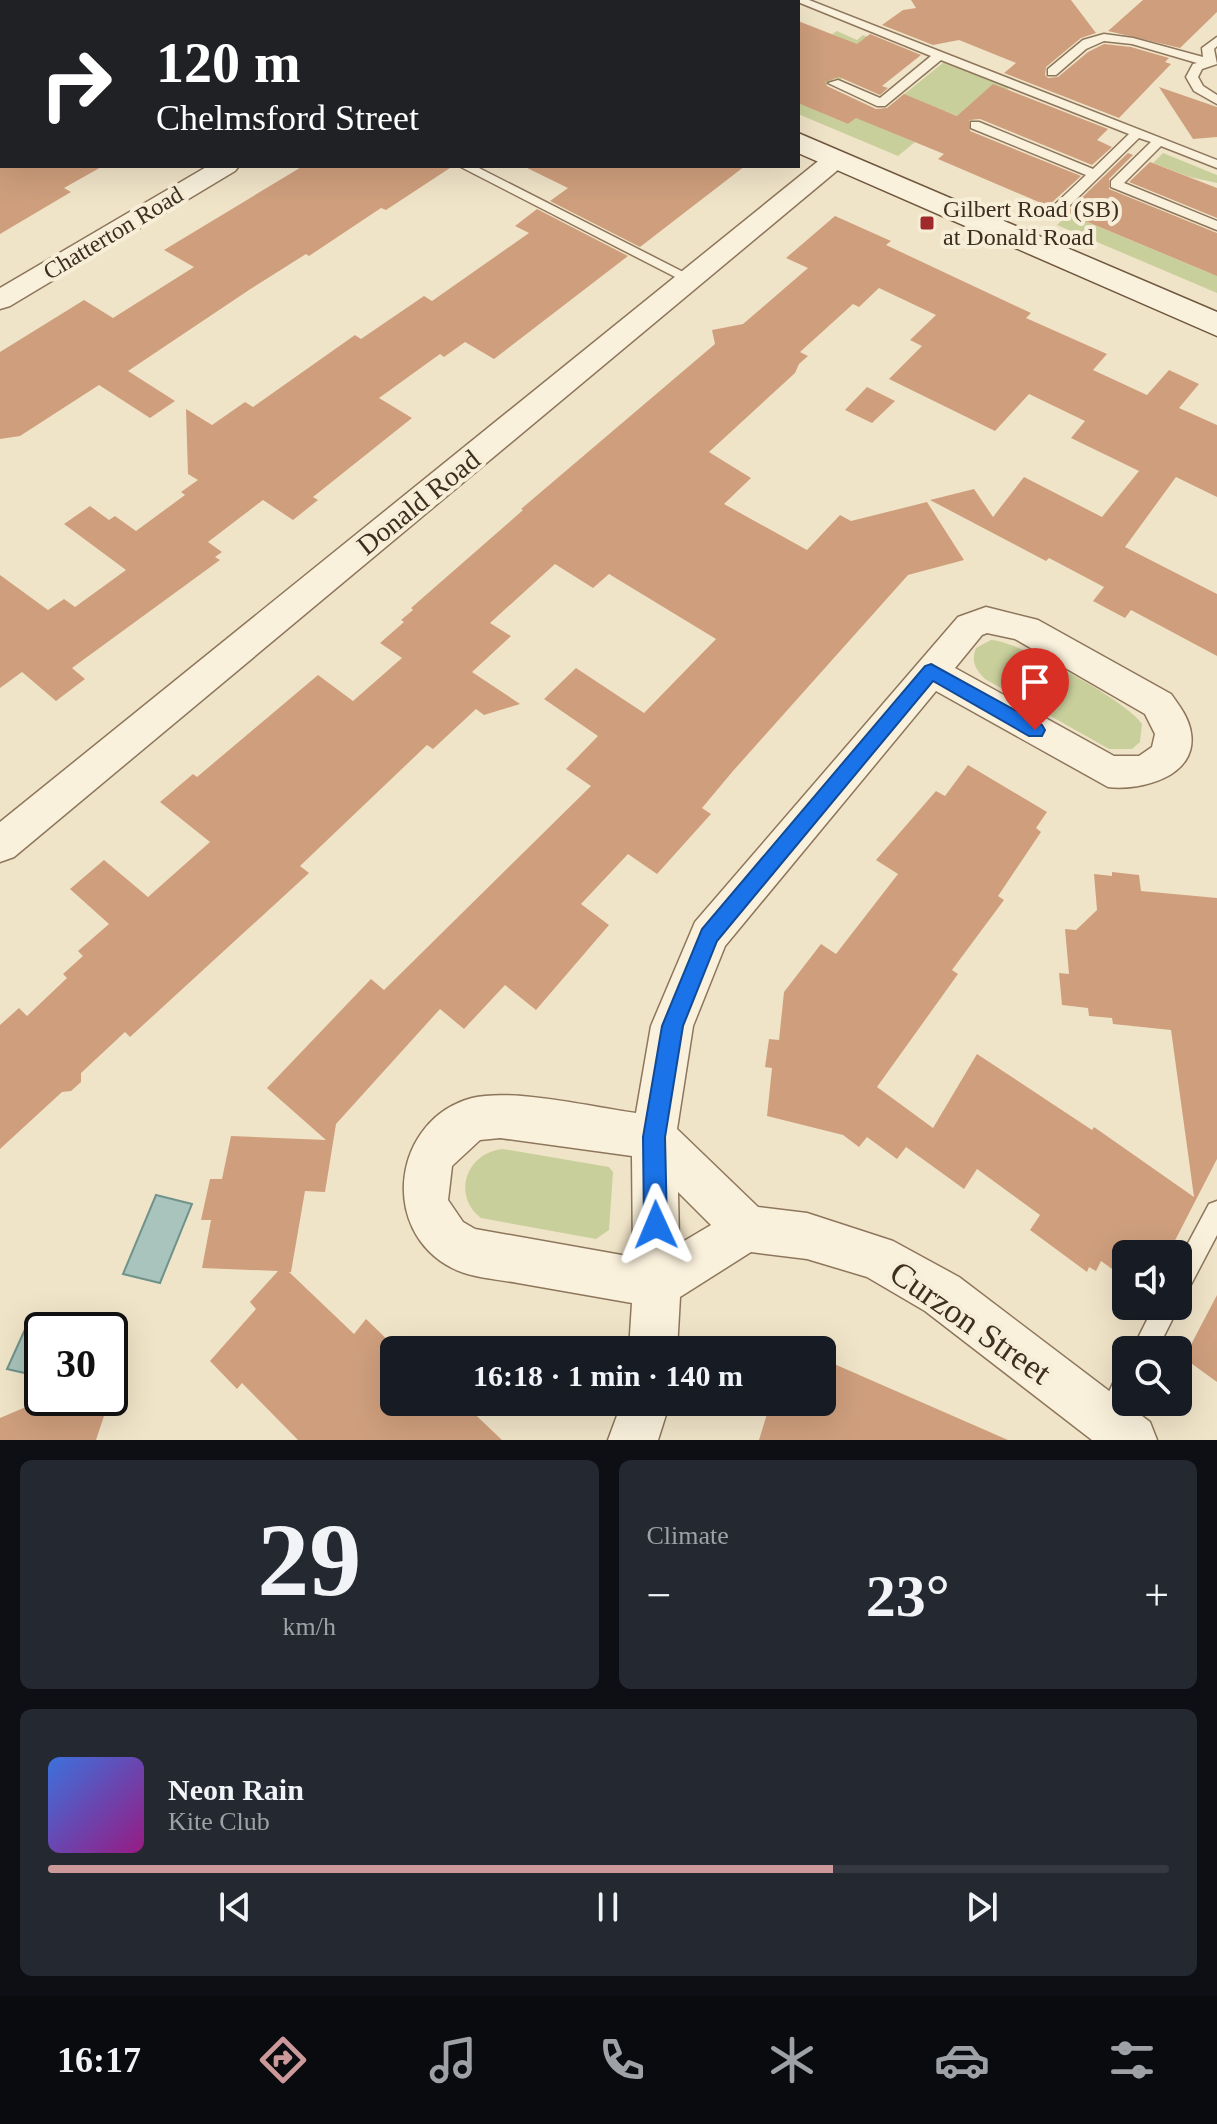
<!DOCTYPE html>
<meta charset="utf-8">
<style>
:root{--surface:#171b24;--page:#242831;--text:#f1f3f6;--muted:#9ea1a6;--line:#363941;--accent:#cc999b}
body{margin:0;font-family:Georgia,serif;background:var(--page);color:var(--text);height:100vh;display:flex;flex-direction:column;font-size:30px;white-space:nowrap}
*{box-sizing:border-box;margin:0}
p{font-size:26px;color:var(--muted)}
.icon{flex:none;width:44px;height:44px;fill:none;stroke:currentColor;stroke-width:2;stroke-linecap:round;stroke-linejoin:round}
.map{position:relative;height:1440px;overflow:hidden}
.sheet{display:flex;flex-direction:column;gap:20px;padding:20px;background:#0d0f14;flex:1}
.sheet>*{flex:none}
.guide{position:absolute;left:0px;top:0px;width:800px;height:168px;box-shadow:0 8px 32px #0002;background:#202124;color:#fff;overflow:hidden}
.controls{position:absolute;left:1112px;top:1240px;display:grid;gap:16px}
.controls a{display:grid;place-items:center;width:80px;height:80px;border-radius:12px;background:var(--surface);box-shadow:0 8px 32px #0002;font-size:40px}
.speed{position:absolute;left:24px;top:1312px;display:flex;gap:16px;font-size:40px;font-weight:700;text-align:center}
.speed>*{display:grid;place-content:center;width:104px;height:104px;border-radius:50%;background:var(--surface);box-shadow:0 8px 32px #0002;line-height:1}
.speed .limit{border:4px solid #111;border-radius:12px;background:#fff;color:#111}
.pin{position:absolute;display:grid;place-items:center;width:68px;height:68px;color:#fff;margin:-82px -34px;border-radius:50% 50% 50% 0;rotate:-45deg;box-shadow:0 0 8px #0007}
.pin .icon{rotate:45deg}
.me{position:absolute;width:88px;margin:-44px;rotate:359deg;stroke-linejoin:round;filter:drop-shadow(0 0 6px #0008)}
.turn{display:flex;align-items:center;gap:28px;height:168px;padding:0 24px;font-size:36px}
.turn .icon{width:104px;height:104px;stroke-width:2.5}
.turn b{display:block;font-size:56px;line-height:68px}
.big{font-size:60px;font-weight:800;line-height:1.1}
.sheet .card{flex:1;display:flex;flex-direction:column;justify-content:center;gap:12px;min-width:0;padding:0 28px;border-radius:12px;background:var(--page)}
.sheet .dial{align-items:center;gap:0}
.dial b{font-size:104px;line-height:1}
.song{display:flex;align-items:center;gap:24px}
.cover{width:96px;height:96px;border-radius:12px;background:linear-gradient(135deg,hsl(220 70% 55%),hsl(310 70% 35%))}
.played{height:8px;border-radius:4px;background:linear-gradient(90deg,var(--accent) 70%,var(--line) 70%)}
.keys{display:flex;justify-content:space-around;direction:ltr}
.heat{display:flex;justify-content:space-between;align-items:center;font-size:44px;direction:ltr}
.sheet .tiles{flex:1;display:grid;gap:20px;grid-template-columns:1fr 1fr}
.card:last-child{grid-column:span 2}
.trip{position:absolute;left:380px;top:1336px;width:456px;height:80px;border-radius:12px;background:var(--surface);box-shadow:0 8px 32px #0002;font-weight:800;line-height:80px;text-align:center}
.dock{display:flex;height:128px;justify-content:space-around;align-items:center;background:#090b0e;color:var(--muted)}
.dock .icon{width:56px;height:56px}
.dock .active{color:var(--accent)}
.dock b{font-size:36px;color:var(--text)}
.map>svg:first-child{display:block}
</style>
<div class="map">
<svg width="1217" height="1440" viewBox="0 0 1217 1440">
<rect width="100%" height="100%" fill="#f0e4c8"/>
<path fill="#c9cf9b" d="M837,31L857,40L863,35L919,57L915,59L883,47L840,80L835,78L801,104L848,124L863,112L876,117L944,62L1010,87L951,138L958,116L906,96L872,124L915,142L898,156L798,114V77L847,41L832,34Z
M1163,153L1217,175V183L1190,177L1153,163Z
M1086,197L1080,219L1212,274L1217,268V293L1057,225Z
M991,640C1016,640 1129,702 1142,724L1140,742L1132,749H1109L985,679C975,669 971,661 976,648Z
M503,1149L609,1167L613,1172L609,1230L596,1239L481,1218C451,1195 467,1152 503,1149Z"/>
<path fill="#a9c4bc" stroke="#6f938a" stroke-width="2" d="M156,1195L192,1204L160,1283L123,1274Z
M27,1325L45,1330H42V1377L7,1369Z"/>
<path fill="#cf9f7d" d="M911,0H1071L1096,33L1081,38L1046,67L1045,75L1048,78L1058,77L1088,52L1104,44L1131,47L1169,58L1165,62L1171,64L1119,118L1004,73L1016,63L959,40L933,45L882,25L903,10L916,8Z
M1143,0H1217V12L1180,48L1108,31Z
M798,21L857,44L870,34L921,55L882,86L888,88L880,95L839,77L825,82L827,86L876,109L887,108L904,94L957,116L993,84L1108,129L1097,140L1112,147L1092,165L980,119L969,120L970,131L1081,176L1048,206L938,159L944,154L856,118L848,124L798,103Z
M1159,87L1217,107V137L1193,139Z
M1128,153L1133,155L1109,179V189L1217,233V276L1066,213Z
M1150,162L1217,188V218L1129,182Z
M0,166H103L64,188L71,192L0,234Z
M303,166H453L386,210L381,208L309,256L306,254L249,290L128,371L175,401L150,418L99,385L20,436L0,439V352L84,300L113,318L194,267L164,250Z
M523,166H745L640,247L550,201L568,188Z
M537,209L628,256L494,359L465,342L444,357L440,354L379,398L412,418L313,497L318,500L293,520L263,500L208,542L222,552L215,557L220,560L72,668L85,679L56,701L22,672L0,688V575L48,610L64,599L75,607L126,570L64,524L90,506L109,520L115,516L136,531L185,495L181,492L198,480L188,474L186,409L212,425L245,402L253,407L355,335L361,339L424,296L432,301L529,233L515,226Z
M835,216L891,241L886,245L1031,313L1026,318L1107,354L1093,370L1147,395L1169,370L1199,384L1179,408L1217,425V497L1176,477L1125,547L1217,594V656L1131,610L1125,618L1093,601L1104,587L1049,558L1046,561L930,500L974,489L993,517L1024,477L1102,517L1139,471L1071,438L1085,421L1029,394L995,431L889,379L922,346L910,340L936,315L879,288L859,307L853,304L800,352L808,356L799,364L795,373L709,452L751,478L724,504L807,550L840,515L851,521L927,502L964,560L908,575L733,771L702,808L711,814L657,874L628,854L581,904L609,925L536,1010L505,985L464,1029L440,1009L336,1124L325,1192L305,1191L291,1272H289L354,1334L366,1319L398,1350H394V1402H462L502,1440H298L242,1383L237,1389L210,1361L256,1309L250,1302L278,1271L202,1268L211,1220H201L210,1179H222L231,1136L326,1140L267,1088L371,979L384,990L591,786L566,769L598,736L544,699L576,668L644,713L716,639L609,574L593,588L555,564L490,623L511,636L472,672L520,704L484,715L476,709L433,749L427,745L300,866L309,873L130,1037L125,1032L81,1073V1082L71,1091L62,1092L0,1149V1025L19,1008L27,1016L67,978L63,974L83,956L78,951L109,924L70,889L104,860L148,897L210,842L160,802L193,774L197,777L318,675L353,701L402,658L380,643L404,622L401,620L413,610L411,608L523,510L521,509L715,344L712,330L743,324L808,268L786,258Z
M867,387L895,401L872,423L845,410Z
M968,765L1047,812L1036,828L1041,832L998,896L1004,900L952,970L958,974L877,1087L933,1128L977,1054L1092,1130L1094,1127L1194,1197L1171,1030L1113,1024L1112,1018L1089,1016L1088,1008L1062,1005L1059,973L1069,974L1065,929L1076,930L1097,910L1094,874L1112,876V872L1139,875L1141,891L1217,898V1159L1168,1254H1126V1279L1101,1261L1096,1271L1089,1267L1087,1272L1030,1230L1040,1215L977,1169L964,1189L906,1147L897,1159L867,1137L859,1147L843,1135L767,1116L772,1068L765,1067L769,1039L779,1040L784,992L821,944L836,954L898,874L876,860L936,791L945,796Z
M1217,1295V1382L1184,1358Z
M822,1359L841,1367L1008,1440H759L770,1404L782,1410L784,1402H822Z
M47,1398H110L96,1440H0V1418Z"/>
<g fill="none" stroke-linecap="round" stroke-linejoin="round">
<defs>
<path id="service" d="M591,0H604L589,2Z
M793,0H809L1217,160V168L1161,146L1124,183L1217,221V230L1111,187V181L1151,142L1139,138L1060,215H1050V209L1086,175L971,128V122H979L1093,169L1129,134L941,60L885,106H877L828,83L838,80L880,98L931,56Z
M1104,34L1133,38L1203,57L1202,48L1217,37V46L1214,49L1217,64L1202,69L1198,77L1203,86L1217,95V104L1194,91L1186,77L1193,64L1197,63L1132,44L1104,41L1086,49L1056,75H1048V69L1083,40Z
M459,166H475L697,279L695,282H685Z
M1217,1201V1235L1186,1294L1178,1298V1262L1209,1204Z
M1178,1304L1179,1306L1157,1350H1132L1154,1306Z
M1126,1372V1402H1130L1118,1426L1109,1429L1100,1426L1097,1417L1117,1375Z"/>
<path id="minor" d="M836,151L845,154L849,159L845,164L14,857L0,862V822L827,154Z
M208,166H239L235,171L10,306L0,309V288Z
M986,607L1038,620L1171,694C1179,705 1189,718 1191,733C1198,777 1140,791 1108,787L936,691L725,946L693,1026L677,1129L758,1207L807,1213L893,1241L959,1277L1150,1422L1157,1440H1092L925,1311L867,1277L807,1259L751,1252L680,1297L677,1350H629L632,1303C594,1296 556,1290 518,1283C496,1279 472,1278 452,1268C378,1230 393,1119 472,1098C513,1088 592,1107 636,1113L651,1026L695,922L958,617ZM987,633L1015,639L1145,714L1155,734L1152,747L1139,756H1114L955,668L982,635ZM500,1138L632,1156L633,1257L475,1229L463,1222L448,1200L452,1166L480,1140ZM678,1192L711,1225L679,1244Z
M622,1402H670L658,1440H608Z"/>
<path id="secondary" d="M458,0H488L490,2H460Z
M798,133L1217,312V336L798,153Z"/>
</defs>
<use href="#service" stroke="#8d765c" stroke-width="3"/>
<use href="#minor" stroke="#8d765c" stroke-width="3"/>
<use href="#secondary" stroke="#6f573f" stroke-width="3"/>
<use href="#service" fill="#faf1dc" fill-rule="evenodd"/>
<use href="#minor" fill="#faf1dc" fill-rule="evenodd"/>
<use href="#secondary" fill="#faf1dc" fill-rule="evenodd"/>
</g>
<path fill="#1a73e8" stroke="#114b97" stroke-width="2" d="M931,664L1042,725L1045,730L1042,736H1029L933,681L717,941L683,1026L665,1137L667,1225L664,1233L656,1236L647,1233L644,1225L643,1137L662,1026L702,929L925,666Z"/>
<rect fill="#9e2a2b" stroke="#f7eed8" stroke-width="3" x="919" y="215" width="16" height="16" rx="4"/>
<g text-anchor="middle" stroke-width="8" stroke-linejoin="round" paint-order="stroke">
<g font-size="24" fill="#3d2e20" stroke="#f7eed8" text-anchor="start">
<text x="943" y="217">Gilbert Road (SB)<tspan x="943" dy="28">at Donald Road</tspan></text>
</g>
<g font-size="24" fill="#3d2e20" stroke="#f7eed8">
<text transform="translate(113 233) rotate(-31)" y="8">Chatterton Road</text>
</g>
<g font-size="28" fill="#3d2e20" stroke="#f7eed8">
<text transform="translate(418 502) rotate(-39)" y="10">Donald Road</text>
</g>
<g font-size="34" fill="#3d2e20" stroke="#f7eed8">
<text transform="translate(971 1322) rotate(35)" y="12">Curzon Street</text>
</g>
</g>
</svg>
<div class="controls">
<a><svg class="icon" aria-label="sound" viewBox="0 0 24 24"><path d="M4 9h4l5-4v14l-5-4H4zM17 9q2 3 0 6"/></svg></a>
<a><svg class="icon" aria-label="search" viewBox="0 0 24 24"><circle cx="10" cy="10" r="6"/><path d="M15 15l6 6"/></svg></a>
</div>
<div class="speed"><div class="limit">30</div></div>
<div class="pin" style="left:1035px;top:730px;background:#d93025"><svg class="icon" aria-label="arrive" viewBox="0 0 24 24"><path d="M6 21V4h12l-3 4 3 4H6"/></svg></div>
<svg class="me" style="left:656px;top:1225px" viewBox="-20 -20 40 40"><path d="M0-17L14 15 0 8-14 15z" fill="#1a73e8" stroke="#fff" stroke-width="4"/></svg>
<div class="trip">16:18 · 1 min · 140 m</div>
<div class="guide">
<div class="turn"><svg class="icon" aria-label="right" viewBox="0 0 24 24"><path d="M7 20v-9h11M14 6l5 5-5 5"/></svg><div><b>120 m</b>Chelmsford Street</div></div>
</div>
</div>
<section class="sheet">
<div class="tiles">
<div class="card dial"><b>29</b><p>km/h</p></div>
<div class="card"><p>Climate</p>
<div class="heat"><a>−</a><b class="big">23°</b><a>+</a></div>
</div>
<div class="card">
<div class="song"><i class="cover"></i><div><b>Neon Rain</b><p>Kite Club</p></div></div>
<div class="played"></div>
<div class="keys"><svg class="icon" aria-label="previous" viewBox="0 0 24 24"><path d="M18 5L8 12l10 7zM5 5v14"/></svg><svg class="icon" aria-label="pause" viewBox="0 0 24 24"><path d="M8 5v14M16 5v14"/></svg><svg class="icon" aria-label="next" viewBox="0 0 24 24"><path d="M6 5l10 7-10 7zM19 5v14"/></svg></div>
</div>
</div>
</section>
<nav class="dock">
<b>16:17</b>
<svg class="icon active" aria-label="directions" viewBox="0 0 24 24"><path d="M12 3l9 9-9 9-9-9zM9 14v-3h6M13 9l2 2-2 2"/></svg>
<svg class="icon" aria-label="music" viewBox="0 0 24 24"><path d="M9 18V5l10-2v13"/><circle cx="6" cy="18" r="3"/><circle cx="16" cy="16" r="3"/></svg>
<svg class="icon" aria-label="phone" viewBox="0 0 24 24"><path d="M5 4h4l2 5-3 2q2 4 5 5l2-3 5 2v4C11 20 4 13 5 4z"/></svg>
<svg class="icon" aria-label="climate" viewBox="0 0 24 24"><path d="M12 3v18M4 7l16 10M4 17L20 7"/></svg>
<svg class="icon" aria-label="car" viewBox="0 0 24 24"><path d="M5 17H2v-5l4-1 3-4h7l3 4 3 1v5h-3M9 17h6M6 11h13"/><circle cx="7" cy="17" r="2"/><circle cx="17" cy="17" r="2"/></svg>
<svg class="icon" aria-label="filters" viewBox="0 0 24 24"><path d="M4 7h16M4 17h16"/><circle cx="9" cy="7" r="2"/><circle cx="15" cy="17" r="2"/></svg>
</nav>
